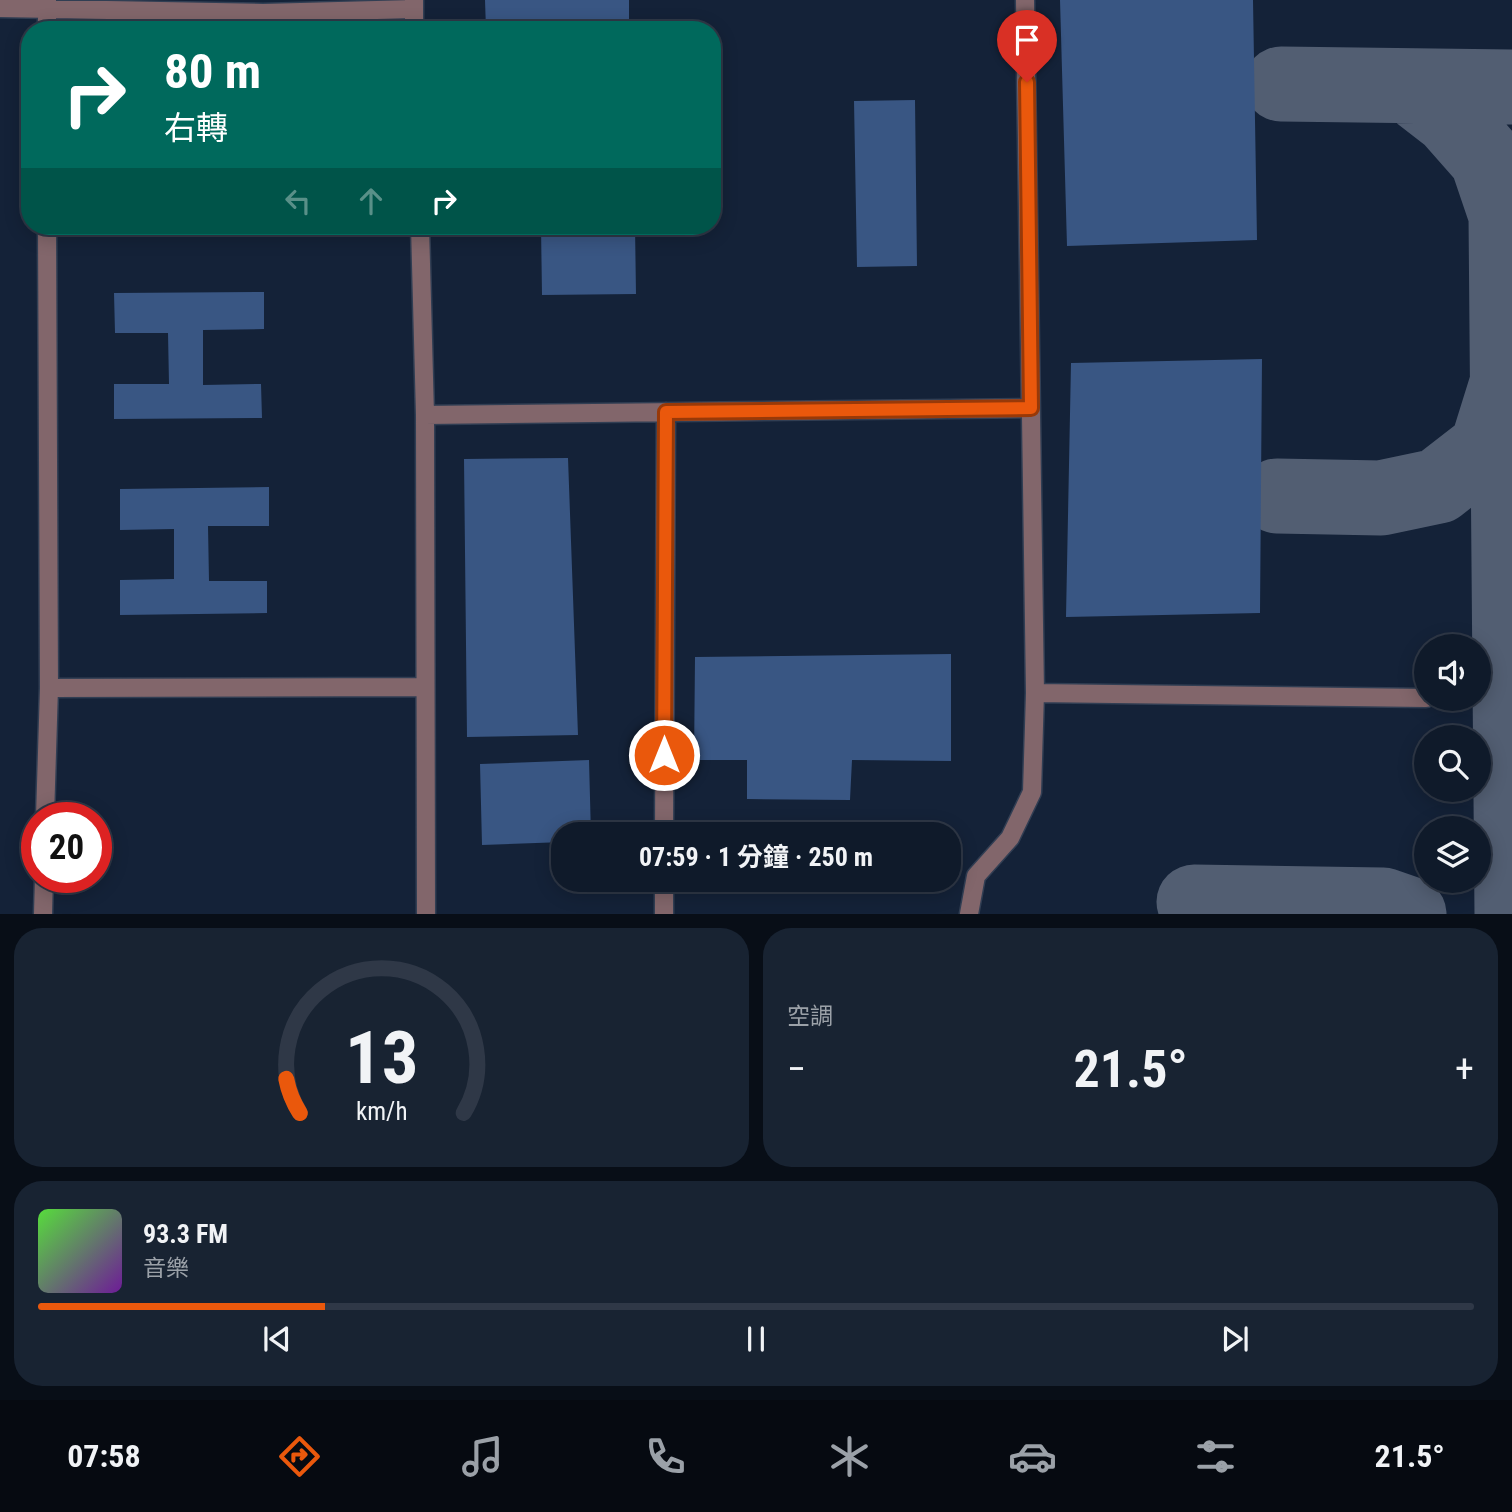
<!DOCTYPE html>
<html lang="zh-TW">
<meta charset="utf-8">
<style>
:root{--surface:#0f1a2a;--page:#182332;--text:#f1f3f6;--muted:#9ba1a8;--line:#2f3847;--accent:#ea580c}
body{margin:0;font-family:"Roboto Condensed","Noto Sans TC",sans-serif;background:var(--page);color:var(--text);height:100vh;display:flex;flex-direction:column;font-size:26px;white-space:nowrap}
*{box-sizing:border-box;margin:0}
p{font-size:23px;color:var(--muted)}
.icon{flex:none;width:38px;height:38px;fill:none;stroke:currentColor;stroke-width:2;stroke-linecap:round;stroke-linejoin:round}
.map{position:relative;height:914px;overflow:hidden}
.drawer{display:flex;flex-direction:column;gap:14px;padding:14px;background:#080e17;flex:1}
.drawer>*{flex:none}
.guide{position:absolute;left:21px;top:21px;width:700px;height:214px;border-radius:28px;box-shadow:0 4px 18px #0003,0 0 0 2px var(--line);background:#00695c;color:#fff;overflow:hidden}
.tools{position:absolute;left:1414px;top:634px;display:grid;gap:14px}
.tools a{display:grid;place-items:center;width:77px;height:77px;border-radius:50%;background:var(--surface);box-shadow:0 4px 18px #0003,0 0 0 2px var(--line);font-size:35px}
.speed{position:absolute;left:21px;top:802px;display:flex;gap:14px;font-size:35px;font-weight:700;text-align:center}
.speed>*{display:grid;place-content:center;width:91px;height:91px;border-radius:50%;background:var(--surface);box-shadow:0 4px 18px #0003,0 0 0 2px var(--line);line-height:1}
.speed .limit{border:10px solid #d22;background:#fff;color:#111}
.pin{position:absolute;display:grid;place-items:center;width:60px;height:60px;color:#fff;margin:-72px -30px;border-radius:50% 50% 50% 0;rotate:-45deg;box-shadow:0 0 7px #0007}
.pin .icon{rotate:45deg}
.me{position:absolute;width:77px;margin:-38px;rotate:0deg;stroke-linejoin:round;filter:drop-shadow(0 0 5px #0008)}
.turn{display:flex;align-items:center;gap:24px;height:147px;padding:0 28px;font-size:32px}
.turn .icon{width:91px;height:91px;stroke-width:2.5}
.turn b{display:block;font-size:49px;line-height:60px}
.lanes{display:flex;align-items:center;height:66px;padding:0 28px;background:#0003;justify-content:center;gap:35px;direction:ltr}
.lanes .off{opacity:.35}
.big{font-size:52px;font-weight:700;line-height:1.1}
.drawer .card{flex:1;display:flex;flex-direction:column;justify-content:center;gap:10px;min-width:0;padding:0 24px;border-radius:28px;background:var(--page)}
.drawer .dial{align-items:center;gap:0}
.dial svg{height:182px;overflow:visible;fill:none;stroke:var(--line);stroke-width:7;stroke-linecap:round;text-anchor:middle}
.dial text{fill:var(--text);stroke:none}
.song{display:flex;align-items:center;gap:21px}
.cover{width:84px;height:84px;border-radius:10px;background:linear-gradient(135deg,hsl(110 70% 55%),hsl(280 70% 35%))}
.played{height:7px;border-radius:4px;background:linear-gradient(90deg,var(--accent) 20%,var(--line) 20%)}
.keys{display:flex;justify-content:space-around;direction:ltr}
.heat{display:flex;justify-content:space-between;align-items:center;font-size:38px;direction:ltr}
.drawer .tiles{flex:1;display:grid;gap:14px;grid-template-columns:1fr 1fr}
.card:last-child{grid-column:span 2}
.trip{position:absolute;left:551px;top:822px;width:410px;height:70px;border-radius:28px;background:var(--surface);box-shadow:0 4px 18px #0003,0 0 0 2px var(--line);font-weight:700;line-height:70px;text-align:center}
.tabs{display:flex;height:112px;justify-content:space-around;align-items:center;background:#060a11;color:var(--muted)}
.tabs .icon{width:49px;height:49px}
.tabs .selected{color:var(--accent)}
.tabs b{font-size:32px;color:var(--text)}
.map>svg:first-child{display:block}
</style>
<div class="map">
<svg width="1512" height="914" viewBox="0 0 1512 914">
<rect width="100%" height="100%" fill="#142238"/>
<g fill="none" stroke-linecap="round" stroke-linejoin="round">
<path stroke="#525e72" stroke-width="75" d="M1281,84L1512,87
M1410,86L1450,117L1487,159L1506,215
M1277,496L1381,498L1438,486L1487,448L1506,387
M1194,902L1383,905L1409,914
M1512,914L1506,215L1512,191"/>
</g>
<path fill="#395683" d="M485,0H629V30H486Z
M1060,0H1253L1257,240L1067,246Z
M915,100L917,266L857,267L854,101Z
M541,226H635L636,294L542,295Z
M264,292V329L203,330V385L261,384L262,418L114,419V384H169L168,333H115L114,293Z
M1262,359L1260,613L1066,617L1071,363Z
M568,458L578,735L467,737L464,459Z
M269,487V526H208L209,581H267V613L120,615V580L174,579V529L120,530V489Z
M951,654V761L852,760L850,800L747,799V760H694L695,657Z
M589,760L591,835H564V842L482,845L480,764Z"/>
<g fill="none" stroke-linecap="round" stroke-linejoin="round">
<defs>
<path id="minor" d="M47,0V30
M414,0V30
M0,8L263,13L414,9
M420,226L425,415L426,914
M425,415L1031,408
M49,688L424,687
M1035,693L1426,698
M45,817L49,688L47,226
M664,835L666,412
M43,914L44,877
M664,914V880
M969,914L976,876L1010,838L1032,792L1035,693L1025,0"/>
</defs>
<use href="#minor" stroke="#313e53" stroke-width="21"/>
<use href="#minor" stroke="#82666b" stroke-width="18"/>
</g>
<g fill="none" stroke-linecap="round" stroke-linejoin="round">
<defs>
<path id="route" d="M664,755L666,412L1031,408L1027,82"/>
</defs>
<use href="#route" stroke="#983908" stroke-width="18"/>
<use href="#route" stroke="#ea580c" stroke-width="12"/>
</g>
</svg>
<div class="tools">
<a><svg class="icon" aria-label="sound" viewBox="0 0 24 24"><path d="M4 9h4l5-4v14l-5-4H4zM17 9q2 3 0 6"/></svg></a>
<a><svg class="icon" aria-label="search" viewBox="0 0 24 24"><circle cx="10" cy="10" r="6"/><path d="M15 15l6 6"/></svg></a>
<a><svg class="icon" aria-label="layers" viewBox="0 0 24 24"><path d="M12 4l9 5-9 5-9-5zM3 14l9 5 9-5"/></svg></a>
</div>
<div class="speed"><div class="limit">20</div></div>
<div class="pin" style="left:1027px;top:82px;background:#d93025"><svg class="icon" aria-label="arrive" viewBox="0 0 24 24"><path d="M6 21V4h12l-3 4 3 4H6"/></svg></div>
<svg class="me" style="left:664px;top:755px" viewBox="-20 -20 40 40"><circle r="17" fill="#ea580c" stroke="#fff" stroke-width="3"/><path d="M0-11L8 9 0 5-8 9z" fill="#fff"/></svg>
<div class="trip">07:59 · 1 分鐘 · 250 m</div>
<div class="guide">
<div class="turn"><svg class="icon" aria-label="right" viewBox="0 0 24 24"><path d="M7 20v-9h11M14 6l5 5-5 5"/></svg><div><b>80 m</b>右轉</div></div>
<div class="lanes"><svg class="icon off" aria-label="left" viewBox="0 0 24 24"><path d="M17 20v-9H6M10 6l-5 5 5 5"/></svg><svg class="icon off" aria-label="ahead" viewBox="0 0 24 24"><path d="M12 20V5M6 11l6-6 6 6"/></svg><svg class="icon" aria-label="right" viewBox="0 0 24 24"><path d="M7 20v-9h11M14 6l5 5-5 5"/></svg></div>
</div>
</div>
<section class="drawer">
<div class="tiles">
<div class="card dial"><svg viewBox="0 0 100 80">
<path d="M14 69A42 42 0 1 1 86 69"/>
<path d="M14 69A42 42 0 0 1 8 54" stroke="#ea580c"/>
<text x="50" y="56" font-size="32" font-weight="700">13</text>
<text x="50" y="72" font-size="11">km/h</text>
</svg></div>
<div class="card"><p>空調</p>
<div class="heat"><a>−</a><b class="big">21.5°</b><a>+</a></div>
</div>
<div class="card">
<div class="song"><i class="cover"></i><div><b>93.3 FM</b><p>音樂</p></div></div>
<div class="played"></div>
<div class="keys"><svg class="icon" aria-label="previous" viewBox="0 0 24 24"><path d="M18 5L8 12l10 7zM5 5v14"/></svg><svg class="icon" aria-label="pause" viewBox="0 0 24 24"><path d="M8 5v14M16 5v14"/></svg><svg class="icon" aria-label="next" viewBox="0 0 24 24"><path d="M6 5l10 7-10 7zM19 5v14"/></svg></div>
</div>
</div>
</section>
<nav class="tabs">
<b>07:58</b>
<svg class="icon selected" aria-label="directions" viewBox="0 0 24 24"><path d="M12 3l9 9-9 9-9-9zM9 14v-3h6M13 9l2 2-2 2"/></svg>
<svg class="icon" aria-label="music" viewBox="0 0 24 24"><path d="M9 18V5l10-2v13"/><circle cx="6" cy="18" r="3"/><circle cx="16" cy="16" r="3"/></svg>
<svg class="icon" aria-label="phone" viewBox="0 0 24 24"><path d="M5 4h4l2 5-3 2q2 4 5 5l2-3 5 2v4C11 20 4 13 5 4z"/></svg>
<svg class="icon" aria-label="climate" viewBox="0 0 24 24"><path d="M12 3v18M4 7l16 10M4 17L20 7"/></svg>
<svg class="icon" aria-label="car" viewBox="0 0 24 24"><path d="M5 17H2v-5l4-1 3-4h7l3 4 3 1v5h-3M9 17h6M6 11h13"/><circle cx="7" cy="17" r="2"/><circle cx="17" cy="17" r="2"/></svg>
<svg class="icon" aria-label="filters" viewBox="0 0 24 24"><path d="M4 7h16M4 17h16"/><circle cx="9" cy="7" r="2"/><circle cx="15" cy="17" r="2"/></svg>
<b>21.5°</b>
</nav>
